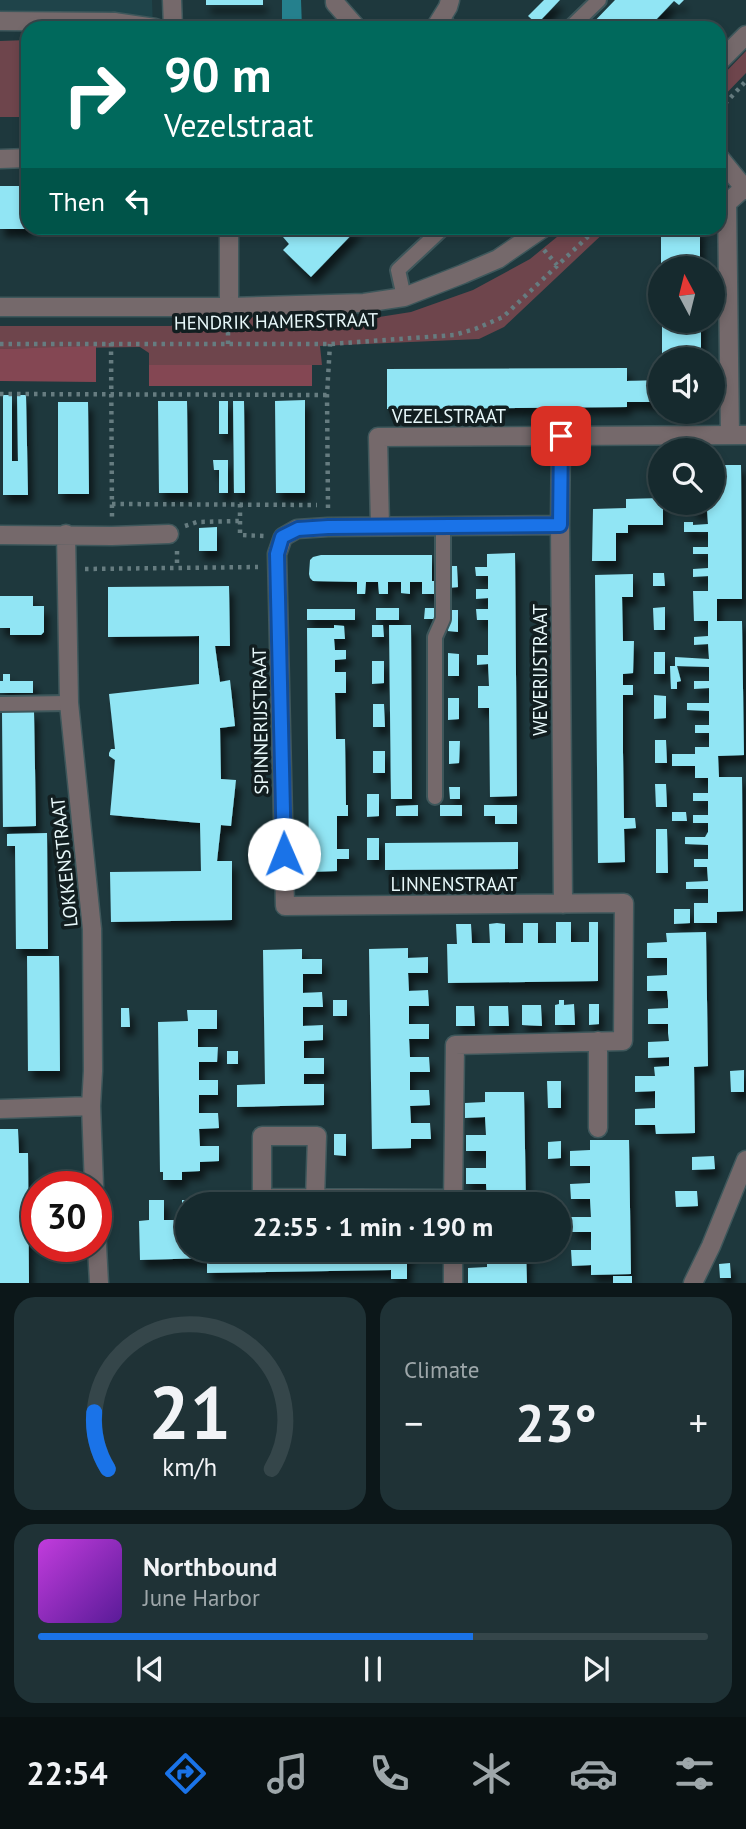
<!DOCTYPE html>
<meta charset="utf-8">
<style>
:root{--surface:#162a2e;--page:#1f3236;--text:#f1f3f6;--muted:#9ea7aa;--line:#35464a;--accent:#1a73e8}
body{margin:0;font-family:"PT Sans",sans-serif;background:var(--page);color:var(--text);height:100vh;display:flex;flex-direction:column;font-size:26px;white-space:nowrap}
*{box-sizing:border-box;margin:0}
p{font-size:23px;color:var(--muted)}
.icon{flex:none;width:38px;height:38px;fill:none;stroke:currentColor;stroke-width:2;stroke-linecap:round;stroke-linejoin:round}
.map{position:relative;height:1283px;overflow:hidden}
.details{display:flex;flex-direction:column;gap:14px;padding:14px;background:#0c1719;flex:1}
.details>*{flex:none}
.hud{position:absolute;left:21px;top:21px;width:705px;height:214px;border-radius:21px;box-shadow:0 4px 10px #0003,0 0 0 2px var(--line);background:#00695c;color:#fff;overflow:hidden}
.needle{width:46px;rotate:353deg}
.buttons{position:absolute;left:648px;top:256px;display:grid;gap:14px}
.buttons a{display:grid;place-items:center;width:77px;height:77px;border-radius:50%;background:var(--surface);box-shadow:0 4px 10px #0003,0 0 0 2px var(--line);font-size:35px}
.speed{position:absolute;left:21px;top:1171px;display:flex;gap:14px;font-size:35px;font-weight:700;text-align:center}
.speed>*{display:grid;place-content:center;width:91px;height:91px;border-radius:50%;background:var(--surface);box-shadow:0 4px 10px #0003,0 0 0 2px var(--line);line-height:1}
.speed .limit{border:10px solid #d22;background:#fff;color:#111}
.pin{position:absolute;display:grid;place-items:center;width:60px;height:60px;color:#fff;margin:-30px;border-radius:14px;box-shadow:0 4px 10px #0006}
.me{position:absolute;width:77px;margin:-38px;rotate:359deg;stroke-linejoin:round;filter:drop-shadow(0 0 5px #0008)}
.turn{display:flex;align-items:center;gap:24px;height:147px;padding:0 28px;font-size:32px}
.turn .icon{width:91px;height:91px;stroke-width:2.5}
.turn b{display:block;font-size:49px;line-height:60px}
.then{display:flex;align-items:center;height:66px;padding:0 28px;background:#0003;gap:14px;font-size:26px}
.big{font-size:52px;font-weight:700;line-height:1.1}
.details .card{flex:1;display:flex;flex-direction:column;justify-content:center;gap:10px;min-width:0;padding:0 24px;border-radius:21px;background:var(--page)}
.details .dial{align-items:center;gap:0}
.dial svg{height:182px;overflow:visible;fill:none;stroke:var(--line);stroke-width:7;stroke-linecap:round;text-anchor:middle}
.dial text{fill:var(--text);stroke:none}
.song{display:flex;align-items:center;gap:21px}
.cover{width:84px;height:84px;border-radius:10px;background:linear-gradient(135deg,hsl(290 70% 55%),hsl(270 70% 35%))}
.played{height:7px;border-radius:4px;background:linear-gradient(90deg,var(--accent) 65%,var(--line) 65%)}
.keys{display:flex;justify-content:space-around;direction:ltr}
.heat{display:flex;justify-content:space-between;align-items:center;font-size:38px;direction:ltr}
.details .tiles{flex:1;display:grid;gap:14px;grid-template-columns:1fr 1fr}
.card:last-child{grid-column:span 2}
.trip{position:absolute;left:175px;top:1192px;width:396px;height:70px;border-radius:35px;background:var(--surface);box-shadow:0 4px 10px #0003,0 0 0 2px var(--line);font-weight:700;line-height:70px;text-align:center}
.menu{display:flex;height:112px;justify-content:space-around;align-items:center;background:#091112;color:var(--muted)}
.menu .icon{width:49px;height:49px}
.menu .on{color:var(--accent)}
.menu b{font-size:32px;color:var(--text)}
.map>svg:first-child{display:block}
</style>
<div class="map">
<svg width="746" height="1283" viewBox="0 0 746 1283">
<defs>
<filter id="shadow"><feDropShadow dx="4.5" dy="8" stdDeviation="3.5" flood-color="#0009"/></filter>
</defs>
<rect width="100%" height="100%" fill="#1e383d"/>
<path fill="#1f444a" d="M0,0H152L153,28L0,29Z"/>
<path fill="#6e454c" d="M28,40V117H0V41Z
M746,51V73L719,101V79Z
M568,228H609L504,327L479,339L320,346L322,365H149V353L140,347L0,349V326H171L182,318L306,316L322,326L411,312L473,290L530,259Z"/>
<path fill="#844753" d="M96,346V382L0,381V349Z
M149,365H312V386H149Z"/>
<path fill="#25808d" d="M282,0H301L302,28H282Z"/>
<path fill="#91e5f4" filter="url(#shadow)" d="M206,0H263V5H206Z
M544,0H560L537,24L528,16Z
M615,0H684L679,5L674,1L648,28H588Z
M0,186H28V229H0Z
M286,228H358L311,277L283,250L289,244L283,237L289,230Z
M661,228H700V268H661Z
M662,320H701V359H662Z
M627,368V381L660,380V402H627V407L387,409V369Z
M3,395H12V461H18L17,395H26L28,495H3Z
M305,400V493H276L275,401Z
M158,401H187L188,493H159Z
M219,401H228V434H219Z
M233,401H244L245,493H234Z
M58,402H88L89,494H58Z
M213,460H228V493H219V470H214Z
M712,465H741L742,599H717V621H742L744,755L718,756L719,777H742L743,911L717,912V923H694V903H708V889H686V882L708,881L707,867H694V859H708V845L685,844V837H705L708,832V823H693V815H708V801H693V793H708V778H695V766H672V754H695V747H709V733H695V725H709V711L687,710V703H709V688L694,689V681H709V667L677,666L681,681L677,682V689H671L670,666H675V657L709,659L708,644L694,645V637L708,636V621H694L693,591H708V576L693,577V569L708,568V554H693V547H708V532H684V522H693V525L708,524L707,510L693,511V503L712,502Z
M660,498V502H663V525H628V533H616V561H592L593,509L626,508V499Z
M217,527V551H199V528Z
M515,553L517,796L490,797L489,708H478V686H489L488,664L477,665V655H488V620H477L476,609H488V598L476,599V589H488V576H476L475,567H487V554Z
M321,555H432V581H435V594H422V582H410V594L401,593V582H388V594H379L378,582H366L365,594H357V582L313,581L310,578L309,574L310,560L313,557Z
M447,566H457L458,587L448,588Z
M653,573H664L665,586H653Z
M633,574V597H622L623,641H634L633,673L623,674V685H633V695H623V753L624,818H635L636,828L624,829L625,862L598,863L595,575Z
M229,586L230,646H215L220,682L230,680L235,726L220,728L221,779L236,780L231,826L221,825L217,861H232V920L111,922L110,872L201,871L200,823L110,815L115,760L109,756V753L111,749H115L109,694L199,684V636L108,637V587Z
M0,596H33V606H44V632L41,635H10V628H0Z
M665,607V630H654L653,608Z
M376,608H399V620H376Z
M425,608H436V619H424Z
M307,609H355V620H307Z
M448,610H458V632L448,631Z
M334,625L344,626L345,639H334L335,650H346V659L335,660V672H346V693H335L336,739H345L346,805H348V816H337V849H349V859H337V871L309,872L307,628H334Z
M372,625H383L384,637H372Z
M389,625H411L412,799H391Z
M654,652H665V674H654Z
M448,653L459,654V676H448Z
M372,661H384V683L372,684Z
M3,674H10V681H33V693H0V681H3Z
M654,695L666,696V718L654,719Z
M448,698H459V719L448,720Z
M373,704H384L385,727H373Z
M34,711L36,826L3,827L2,712Z
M655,740H666L667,763H655Z
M449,741H460L459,763L449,764Z
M373,751H385V773H373Z
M655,784H666L667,807H656Z
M449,787H460V799H450Z
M367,794H379V816L367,817Z
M418,805V816H396V806Z
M440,805H462V816H440Z
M484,805H517V824H495V816H484Z
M672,812H686L687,821H672Z
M656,829H667L668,873H656Z
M47,833L48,949H16L15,846H7V834Z
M367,838H379V860H367Z
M518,842V869L385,870V843Z
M674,909H690V923L674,924Z
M556,922H571V942H589V922H598V981L448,983L447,944H457L456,924H471L472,943H490L489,924L497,923L505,924V943H523V923H538V943H556Z
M706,932L708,1066L694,1067L695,1133L656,1134L655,1125H635V1109L655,1108V1091L635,1092V1076H655L654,1067L669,1066V1057L648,1058V1042L669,1041L668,1033V1024H648V1009L668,1008V1000L667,991H647V976L667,975V958H647V943L667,942L666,933Z
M408,948V958L428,957V973H408L409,991L428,990L429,1006H409V1024H429V1039H409L410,1057H429L430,1072H410V1090H429L430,1105L410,1106L411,1123H430L431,1139H411V1148L372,1149L369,949Z
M302,949V959H322V974H303V993L322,992L323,1007H303V1026L323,1025V1040L304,1041V1058H324V1074H304V1084H324V1105L237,1107V1085L265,1084L263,950Z
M27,956H59L60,1071H28Z
M333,1000H347V1016H333Z
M559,1000H564V1005L574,1004L575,1025H555V1005L559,1004Z
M589,1004H599V1024L589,1025Z
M522,1005H541L542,1026L522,1025Z
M456,1006H474L475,1026H456Z
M489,1006H508L509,1026H489Z
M121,1008H129L130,1027H121Z
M187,1010H217V1029H198V1047H218L217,1062H199V1080H218V1095H199V1113H218L219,1128L199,1129L200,1146H219V1161L200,1162V1171L182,1172V1180H163V1172H160L158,1022L188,1021Z
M227,1051H238V1064H227Z
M744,1070V1092H731L730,1071Z
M547,1081H561V1108H548Z
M485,1092H524L526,1204H470V1202L487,1201L486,1184H466V1168H486V1151H466V1135H486L485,1117L465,1118V1103L485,1102Z
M0,1129H18L19,1153H28L29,1283H0Z
M334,1134H346V1156L334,1155Z
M590,1140H629L631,1274L591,1275V1265L572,1266L571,1250H591V1232H572L571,1217H591L590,1199H571L570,1184L590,1183V1166H570V1151L590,1150Z
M561,1141V1158L548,1159V1142Z
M714,1156L715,1169L692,1170V1157Z
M675,1191H697L698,1206L676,1207Z
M149,1200H164V1220H182V1200H197V1204H187V1250H411V1256L407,1257V1279H391V1270L207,1273V1258L140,1260L139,1221L149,1220Z
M487,1250H526L527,1283H468V1268L487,1267Z
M730,1263L731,1278H720L719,1264Z
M613,1276H632V1283H613Z"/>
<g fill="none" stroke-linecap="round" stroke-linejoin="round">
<defs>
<path id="service" d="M441,18L451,28
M570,28L599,0
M404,297L398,270L443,228
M0,704L69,703
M435,797V637L443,619V526"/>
<path id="pedestrian" d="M0,21L114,22"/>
<path id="minor" d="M172,0L173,28
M335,0V3L357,28
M114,22L155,28
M435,28L448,7L450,0
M719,157L746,190
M0,159L28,158
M229,307V228
M730,435L727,203L745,187
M561,436L560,525L563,904
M380,526L378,437L746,435
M66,534L69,703L92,929L93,1071L91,1106L94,1186
M0,535L112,536L169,534
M0,1109L91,1106
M598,1128V1041
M315,1199L317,1136H262V1198L453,1199
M453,1204L455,1045L623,1041L624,903L285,906L277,554L283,537L297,529L328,527L560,525
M96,1228L99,1283
M453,1250V1283
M693,1283L711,1246L746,1160"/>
<path id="tertiary" d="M719,62L746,35
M0,307H229L364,303L404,297L463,274L498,259L543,228"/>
</defs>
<use href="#service" stroke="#3e575b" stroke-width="18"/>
<use href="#pedestrian" stroke="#3e575b" stroke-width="21"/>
<use href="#minor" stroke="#3e575b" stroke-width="21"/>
<use href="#tertiary" stroke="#3e575b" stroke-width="21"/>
<path stroke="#667c80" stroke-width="4.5" stroke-dasharray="3.5 5" stroke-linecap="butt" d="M719,110L746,81
M544,250L557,265
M111,343L112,517
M0,344H330L454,335L475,329L503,317L597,228
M228,344V328
M0,394L327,395
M112,504L317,505
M240,504V535L264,536
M328,508L327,395L330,344
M185,526L197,522L240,521
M177,551V568
M85,569L258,567"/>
<use href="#service" stroke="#75696b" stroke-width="14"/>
<use href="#pedestrian" stroke="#75696b" stroke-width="18"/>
<use href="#minor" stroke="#75696b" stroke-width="18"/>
<use href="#tertiary" stroke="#75696b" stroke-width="18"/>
</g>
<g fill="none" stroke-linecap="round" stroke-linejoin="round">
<defs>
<path id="route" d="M284,854L277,554L282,537L298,529L328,527L560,525L561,436"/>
</defs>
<use href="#route" stroke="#114b97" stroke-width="18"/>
<use href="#route" stroke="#1a73e8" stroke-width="12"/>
</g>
<g text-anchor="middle" stroke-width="7" stroke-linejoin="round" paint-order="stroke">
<g font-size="19" fill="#e8f8fa" stroke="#121e20">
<text transform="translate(276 321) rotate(-1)" y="7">HENDRIK HAMERSTRAAT</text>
<text x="449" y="423">VEZELSTRAAT</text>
<text transform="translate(540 670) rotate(-90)" y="7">WEVERIJSTRAAT</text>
<text transform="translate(260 721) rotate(-91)" y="7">SPINNERIJSTRAAT</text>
<text transform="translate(64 862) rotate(-96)" y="7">LOKKENSTRAAT</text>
<text x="454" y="891">LINNENSTRAAT</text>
</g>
</g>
</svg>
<div class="buttons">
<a><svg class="needle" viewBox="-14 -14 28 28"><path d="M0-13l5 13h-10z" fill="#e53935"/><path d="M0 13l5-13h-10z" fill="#9ea7aa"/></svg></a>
<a><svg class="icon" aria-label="sound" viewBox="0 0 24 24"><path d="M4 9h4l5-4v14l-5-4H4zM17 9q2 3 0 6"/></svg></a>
<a><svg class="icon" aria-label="search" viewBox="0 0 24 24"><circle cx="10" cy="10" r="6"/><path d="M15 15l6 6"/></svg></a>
</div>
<div class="speed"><div class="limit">30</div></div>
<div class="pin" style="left:561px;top:436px;background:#d93025"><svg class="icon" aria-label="arrive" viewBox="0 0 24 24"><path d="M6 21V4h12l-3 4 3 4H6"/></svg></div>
<svg class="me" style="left:284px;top:854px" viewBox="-20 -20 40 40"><circle r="19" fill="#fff"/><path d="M0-13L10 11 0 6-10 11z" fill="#1a73e8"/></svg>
<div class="trip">22:55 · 1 min · 190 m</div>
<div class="hud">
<div class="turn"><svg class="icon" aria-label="right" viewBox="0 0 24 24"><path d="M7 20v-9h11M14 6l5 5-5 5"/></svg><div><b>90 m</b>Vezelstraat</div></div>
<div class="then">Then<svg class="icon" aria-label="left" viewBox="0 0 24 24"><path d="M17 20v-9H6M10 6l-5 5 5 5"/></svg></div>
</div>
</div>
<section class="details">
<div class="tiles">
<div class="card dial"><svg viewBox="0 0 100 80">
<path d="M14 69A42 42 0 1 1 86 69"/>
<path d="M14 69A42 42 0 0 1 8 44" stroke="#1a73e8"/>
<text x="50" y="56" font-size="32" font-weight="700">21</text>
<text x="50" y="72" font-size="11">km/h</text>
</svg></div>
<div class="card"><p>Climate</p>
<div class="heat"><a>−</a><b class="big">23°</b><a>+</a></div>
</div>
<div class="card">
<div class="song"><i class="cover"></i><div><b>Northbound</b><p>June Harbor</p></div></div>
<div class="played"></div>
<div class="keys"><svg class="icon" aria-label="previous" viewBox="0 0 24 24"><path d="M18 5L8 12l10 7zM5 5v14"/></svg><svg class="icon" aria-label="pause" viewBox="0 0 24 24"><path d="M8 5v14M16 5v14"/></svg><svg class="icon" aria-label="next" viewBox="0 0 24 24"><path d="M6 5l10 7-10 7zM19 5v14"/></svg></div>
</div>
</div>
</section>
<nav class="menu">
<b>22:54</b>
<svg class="icon on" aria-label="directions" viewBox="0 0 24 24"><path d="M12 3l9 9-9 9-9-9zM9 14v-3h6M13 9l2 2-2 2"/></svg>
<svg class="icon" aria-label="music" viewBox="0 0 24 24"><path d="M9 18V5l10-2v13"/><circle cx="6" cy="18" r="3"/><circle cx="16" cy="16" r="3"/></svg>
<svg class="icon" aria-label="phone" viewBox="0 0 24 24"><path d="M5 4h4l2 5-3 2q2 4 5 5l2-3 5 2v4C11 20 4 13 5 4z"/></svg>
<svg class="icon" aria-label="climate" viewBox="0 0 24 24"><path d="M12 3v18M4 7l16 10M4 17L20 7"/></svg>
<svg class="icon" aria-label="car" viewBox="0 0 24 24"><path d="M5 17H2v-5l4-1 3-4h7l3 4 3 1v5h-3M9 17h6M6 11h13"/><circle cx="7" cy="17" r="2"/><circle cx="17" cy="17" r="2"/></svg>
<svg class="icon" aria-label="filters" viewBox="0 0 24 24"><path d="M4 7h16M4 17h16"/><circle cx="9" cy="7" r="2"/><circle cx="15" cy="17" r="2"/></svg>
</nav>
